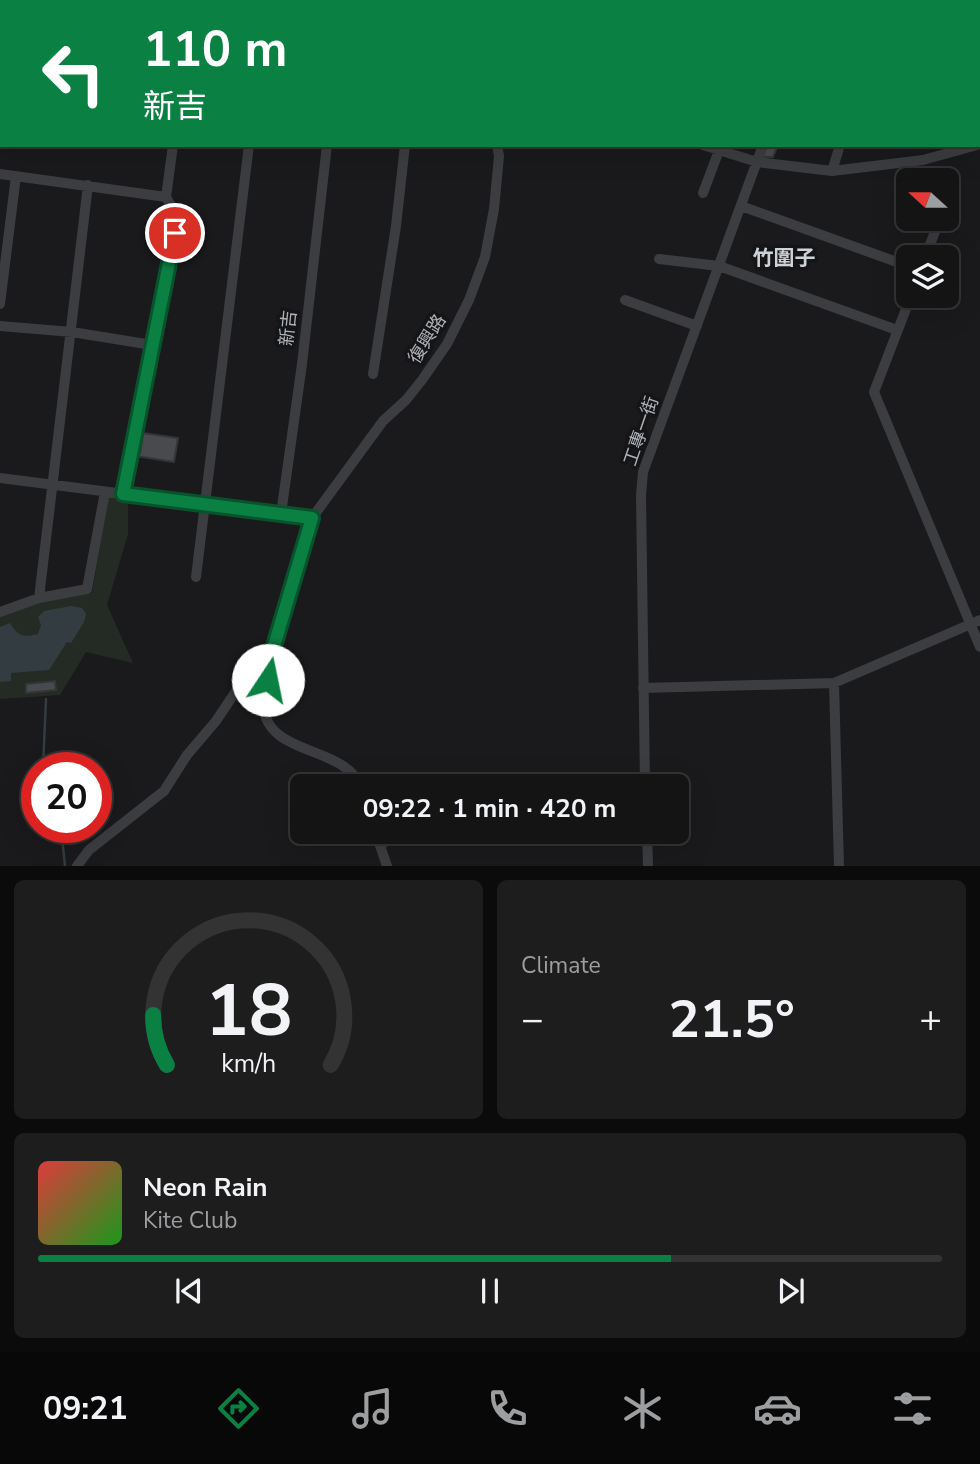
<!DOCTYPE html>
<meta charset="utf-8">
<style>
:root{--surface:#141415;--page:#1d1d1e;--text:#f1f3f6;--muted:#9d9ea0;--line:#333334;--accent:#0b8043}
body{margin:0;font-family:"Nunito Sans","Noto Sans TC",sans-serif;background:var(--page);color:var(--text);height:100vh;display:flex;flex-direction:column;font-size:26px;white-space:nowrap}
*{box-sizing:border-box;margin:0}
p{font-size:23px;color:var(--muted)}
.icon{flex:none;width:38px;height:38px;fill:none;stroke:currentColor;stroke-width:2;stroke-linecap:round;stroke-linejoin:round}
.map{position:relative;height:866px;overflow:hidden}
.side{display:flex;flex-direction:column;gap:14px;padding:14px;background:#0b0b0c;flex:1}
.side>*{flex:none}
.guide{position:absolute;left:0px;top:0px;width:980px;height:147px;box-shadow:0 7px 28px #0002,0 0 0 2px var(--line);background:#0b8043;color:#fff;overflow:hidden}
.needle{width:46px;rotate:291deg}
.fabs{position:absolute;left:896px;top:168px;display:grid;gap:14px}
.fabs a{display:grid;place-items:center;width:63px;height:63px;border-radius:10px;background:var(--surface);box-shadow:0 7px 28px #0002,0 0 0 2px var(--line);font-size:35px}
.speed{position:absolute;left:21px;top:752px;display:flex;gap:14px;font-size:35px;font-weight:700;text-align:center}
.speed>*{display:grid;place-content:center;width:91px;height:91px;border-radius:50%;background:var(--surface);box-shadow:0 7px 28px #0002,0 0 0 2px var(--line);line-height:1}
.speed .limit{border:10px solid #d22;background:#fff;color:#111}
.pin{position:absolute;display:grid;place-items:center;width:60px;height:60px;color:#fff;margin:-30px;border:4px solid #fff;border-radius:50%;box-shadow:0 2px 7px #0007}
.me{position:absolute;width:77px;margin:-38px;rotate:11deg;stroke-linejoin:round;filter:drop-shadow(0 0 5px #0008)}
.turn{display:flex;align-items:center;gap:24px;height:147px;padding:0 28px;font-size:32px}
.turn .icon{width:91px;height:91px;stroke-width:2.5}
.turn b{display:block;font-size:49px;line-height:60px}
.big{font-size:52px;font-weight:700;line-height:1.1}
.side .card{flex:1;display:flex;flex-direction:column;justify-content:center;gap:10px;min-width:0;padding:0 24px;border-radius:10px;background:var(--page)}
.side .dial{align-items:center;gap:0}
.dial svg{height:182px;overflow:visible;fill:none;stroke:var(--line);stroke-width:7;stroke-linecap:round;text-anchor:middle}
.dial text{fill:var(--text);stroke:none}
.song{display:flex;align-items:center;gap:21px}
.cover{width:84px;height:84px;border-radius:10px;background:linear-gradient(135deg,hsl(0 70% 55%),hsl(120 70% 35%))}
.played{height:7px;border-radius:4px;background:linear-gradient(90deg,var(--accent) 70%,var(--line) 70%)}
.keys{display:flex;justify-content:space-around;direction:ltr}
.heat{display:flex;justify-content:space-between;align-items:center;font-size:38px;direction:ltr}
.side .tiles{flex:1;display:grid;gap:14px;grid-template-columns:1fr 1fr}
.card:last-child{grid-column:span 2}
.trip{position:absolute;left:290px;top:774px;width:399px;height:70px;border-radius:10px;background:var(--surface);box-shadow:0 7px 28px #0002,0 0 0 2px var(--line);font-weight:700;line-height:70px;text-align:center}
.menu{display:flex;height:112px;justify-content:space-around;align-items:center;background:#080808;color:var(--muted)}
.menu .icon{width:49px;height:49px}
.menu .active{color:var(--accent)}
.menu b{font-size:32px;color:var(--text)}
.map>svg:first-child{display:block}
</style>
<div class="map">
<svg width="980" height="866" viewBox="0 0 980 866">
<rect width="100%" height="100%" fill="#1a1a1c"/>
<path fill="#242b24" d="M113,495L128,499V534L107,605L133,663L86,652L60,695L0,699V615L52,598L92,593L108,500Z"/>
<path fill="#333c40" d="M71,606L82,608L86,614L84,622L71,643L67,642L49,670L11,673V681L0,682V627L10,623C17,636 24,638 38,634L41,625L38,617L44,611Z"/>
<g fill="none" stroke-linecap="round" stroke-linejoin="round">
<path stroke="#333c40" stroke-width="2.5" d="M43,768L46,699
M52,828L62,837L65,866
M381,831L386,846"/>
</g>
<path fill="#494a4e" stroke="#343537" stroke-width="2" d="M701,0H731L701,2Z
M767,145H778L773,157H763Z
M143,433L178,438L174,462L136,456L137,452L140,453Z
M55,681L56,690L26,693V684Z"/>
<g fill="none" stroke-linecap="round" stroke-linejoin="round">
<path stroke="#3b3d40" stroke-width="10" d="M469,0L470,2
M580,0L581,2
M973,0L978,2
M191,2V0
M267,2L268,0
M345,2V0
M420,2V0
M619,2L620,0
M816,2V0
M703,145L757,162L832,171L923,160L977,145
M832,171L840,145
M0,174L166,197L173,145
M703,193L721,145
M741,206L908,266
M925,257L940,219
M659,259L719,266L897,330
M911,296L874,392L980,647
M625,300L697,326
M0,304L16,176
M0,326L72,332L152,345
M373,374L396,226L405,145
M0,478L312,518
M123,494L175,233L174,211L166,197
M281,514L302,364L327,145
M196,577L249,145
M39,598L88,185
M0,612L39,598L87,589L105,492
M274,646C271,662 262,688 263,704C266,757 342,744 361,786
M834,683L839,866
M643,688L834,683L980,620
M645,786L641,495L643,472L763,145
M375,831L387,866
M647,831L648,866
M77,866L89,850L164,791L187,755L216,721L254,664L274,646L312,518L383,421L406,400L422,380L447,344L469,300L485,257L494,209L499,156L497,145"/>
</g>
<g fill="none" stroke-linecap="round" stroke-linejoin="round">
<defs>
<path id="route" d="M175,233L123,494L312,518L274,646L268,680"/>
</defs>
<use href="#route" stroke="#07532c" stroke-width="18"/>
<use href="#route" stroke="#0b8043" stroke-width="12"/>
</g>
<g text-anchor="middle" stroke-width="7" stroke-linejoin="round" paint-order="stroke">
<g font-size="18" fill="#aeb3ba" stroke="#151517">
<text transform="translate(288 328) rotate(-84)" y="6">新吉</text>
<text transform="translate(427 339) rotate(-58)" y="6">復興路</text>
<text transform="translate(641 431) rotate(-71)" y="6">工專一街</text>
</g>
<g font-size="21" font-weight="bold" fill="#ced2d6" stroke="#151517">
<text x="784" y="265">竹圍子</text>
</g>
</g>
</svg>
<div class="fabs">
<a><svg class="needle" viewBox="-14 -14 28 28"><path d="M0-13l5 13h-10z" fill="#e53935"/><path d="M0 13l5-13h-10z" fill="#9d9ea0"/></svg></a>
<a><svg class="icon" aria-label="layers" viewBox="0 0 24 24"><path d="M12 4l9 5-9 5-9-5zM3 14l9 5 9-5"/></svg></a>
</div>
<div class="speed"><div class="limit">20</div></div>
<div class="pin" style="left:175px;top:233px;background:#d93025"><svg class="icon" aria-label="arrive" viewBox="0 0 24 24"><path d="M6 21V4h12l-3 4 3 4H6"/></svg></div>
<svg class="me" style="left:268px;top:680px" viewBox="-20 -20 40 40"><circle r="19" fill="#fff"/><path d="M0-13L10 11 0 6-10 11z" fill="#0b8043"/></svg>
<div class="trip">09:22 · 1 min · 420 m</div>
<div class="guide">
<div class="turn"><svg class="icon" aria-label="left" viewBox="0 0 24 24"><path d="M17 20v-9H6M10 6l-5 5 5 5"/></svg><div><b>110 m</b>新吉</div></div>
</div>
</div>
<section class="side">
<div class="tiles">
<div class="card dial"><svg viewBox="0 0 100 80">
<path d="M14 69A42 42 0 1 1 86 69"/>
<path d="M14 69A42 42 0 0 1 8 47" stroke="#0b8043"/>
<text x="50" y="56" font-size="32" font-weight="700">18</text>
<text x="50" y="72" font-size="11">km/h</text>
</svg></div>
<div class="card"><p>Climate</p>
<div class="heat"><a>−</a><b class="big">21.5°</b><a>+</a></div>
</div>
<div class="card">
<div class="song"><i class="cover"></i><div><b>Neon Rain</b><p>Kite Club</p></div></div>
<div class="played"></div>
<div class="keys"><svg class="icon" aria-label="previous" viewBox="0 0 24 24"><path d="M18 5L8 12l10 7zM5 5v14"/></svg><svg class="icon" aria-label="pause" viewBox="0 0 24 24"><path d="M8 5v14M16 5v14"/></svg><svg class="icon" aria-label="next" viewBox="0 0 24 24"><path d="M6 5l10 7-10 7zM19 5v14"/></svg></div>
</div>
</div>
</section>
<nav class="menu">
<b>09:21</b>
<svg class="icon active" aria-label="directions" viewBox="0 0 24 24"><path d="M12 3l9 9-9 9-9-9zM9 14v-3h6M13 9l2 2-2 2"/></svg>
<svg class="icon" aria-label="music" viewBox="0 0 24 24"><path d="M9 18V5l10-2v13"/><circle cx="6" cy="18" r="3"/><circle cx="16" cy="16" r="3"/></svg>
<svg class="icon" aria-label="phone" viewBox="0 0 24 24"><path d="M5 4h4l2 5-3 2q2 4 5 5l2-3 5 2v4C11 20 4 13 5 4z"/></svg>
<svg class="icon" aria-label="climate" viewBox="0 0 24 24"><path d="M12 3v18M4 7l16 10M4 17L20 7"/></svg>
<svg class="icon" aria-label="car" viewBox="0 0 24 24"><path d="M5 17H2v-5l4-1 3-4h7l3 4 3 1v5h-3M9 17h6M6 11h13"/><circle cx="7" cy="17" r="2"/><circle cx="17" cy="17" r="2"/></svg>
<svg class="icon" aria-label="filters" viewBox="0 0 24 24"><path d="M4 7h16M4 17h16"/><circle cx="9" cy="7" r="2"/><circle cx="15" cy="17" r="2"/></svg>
</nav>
